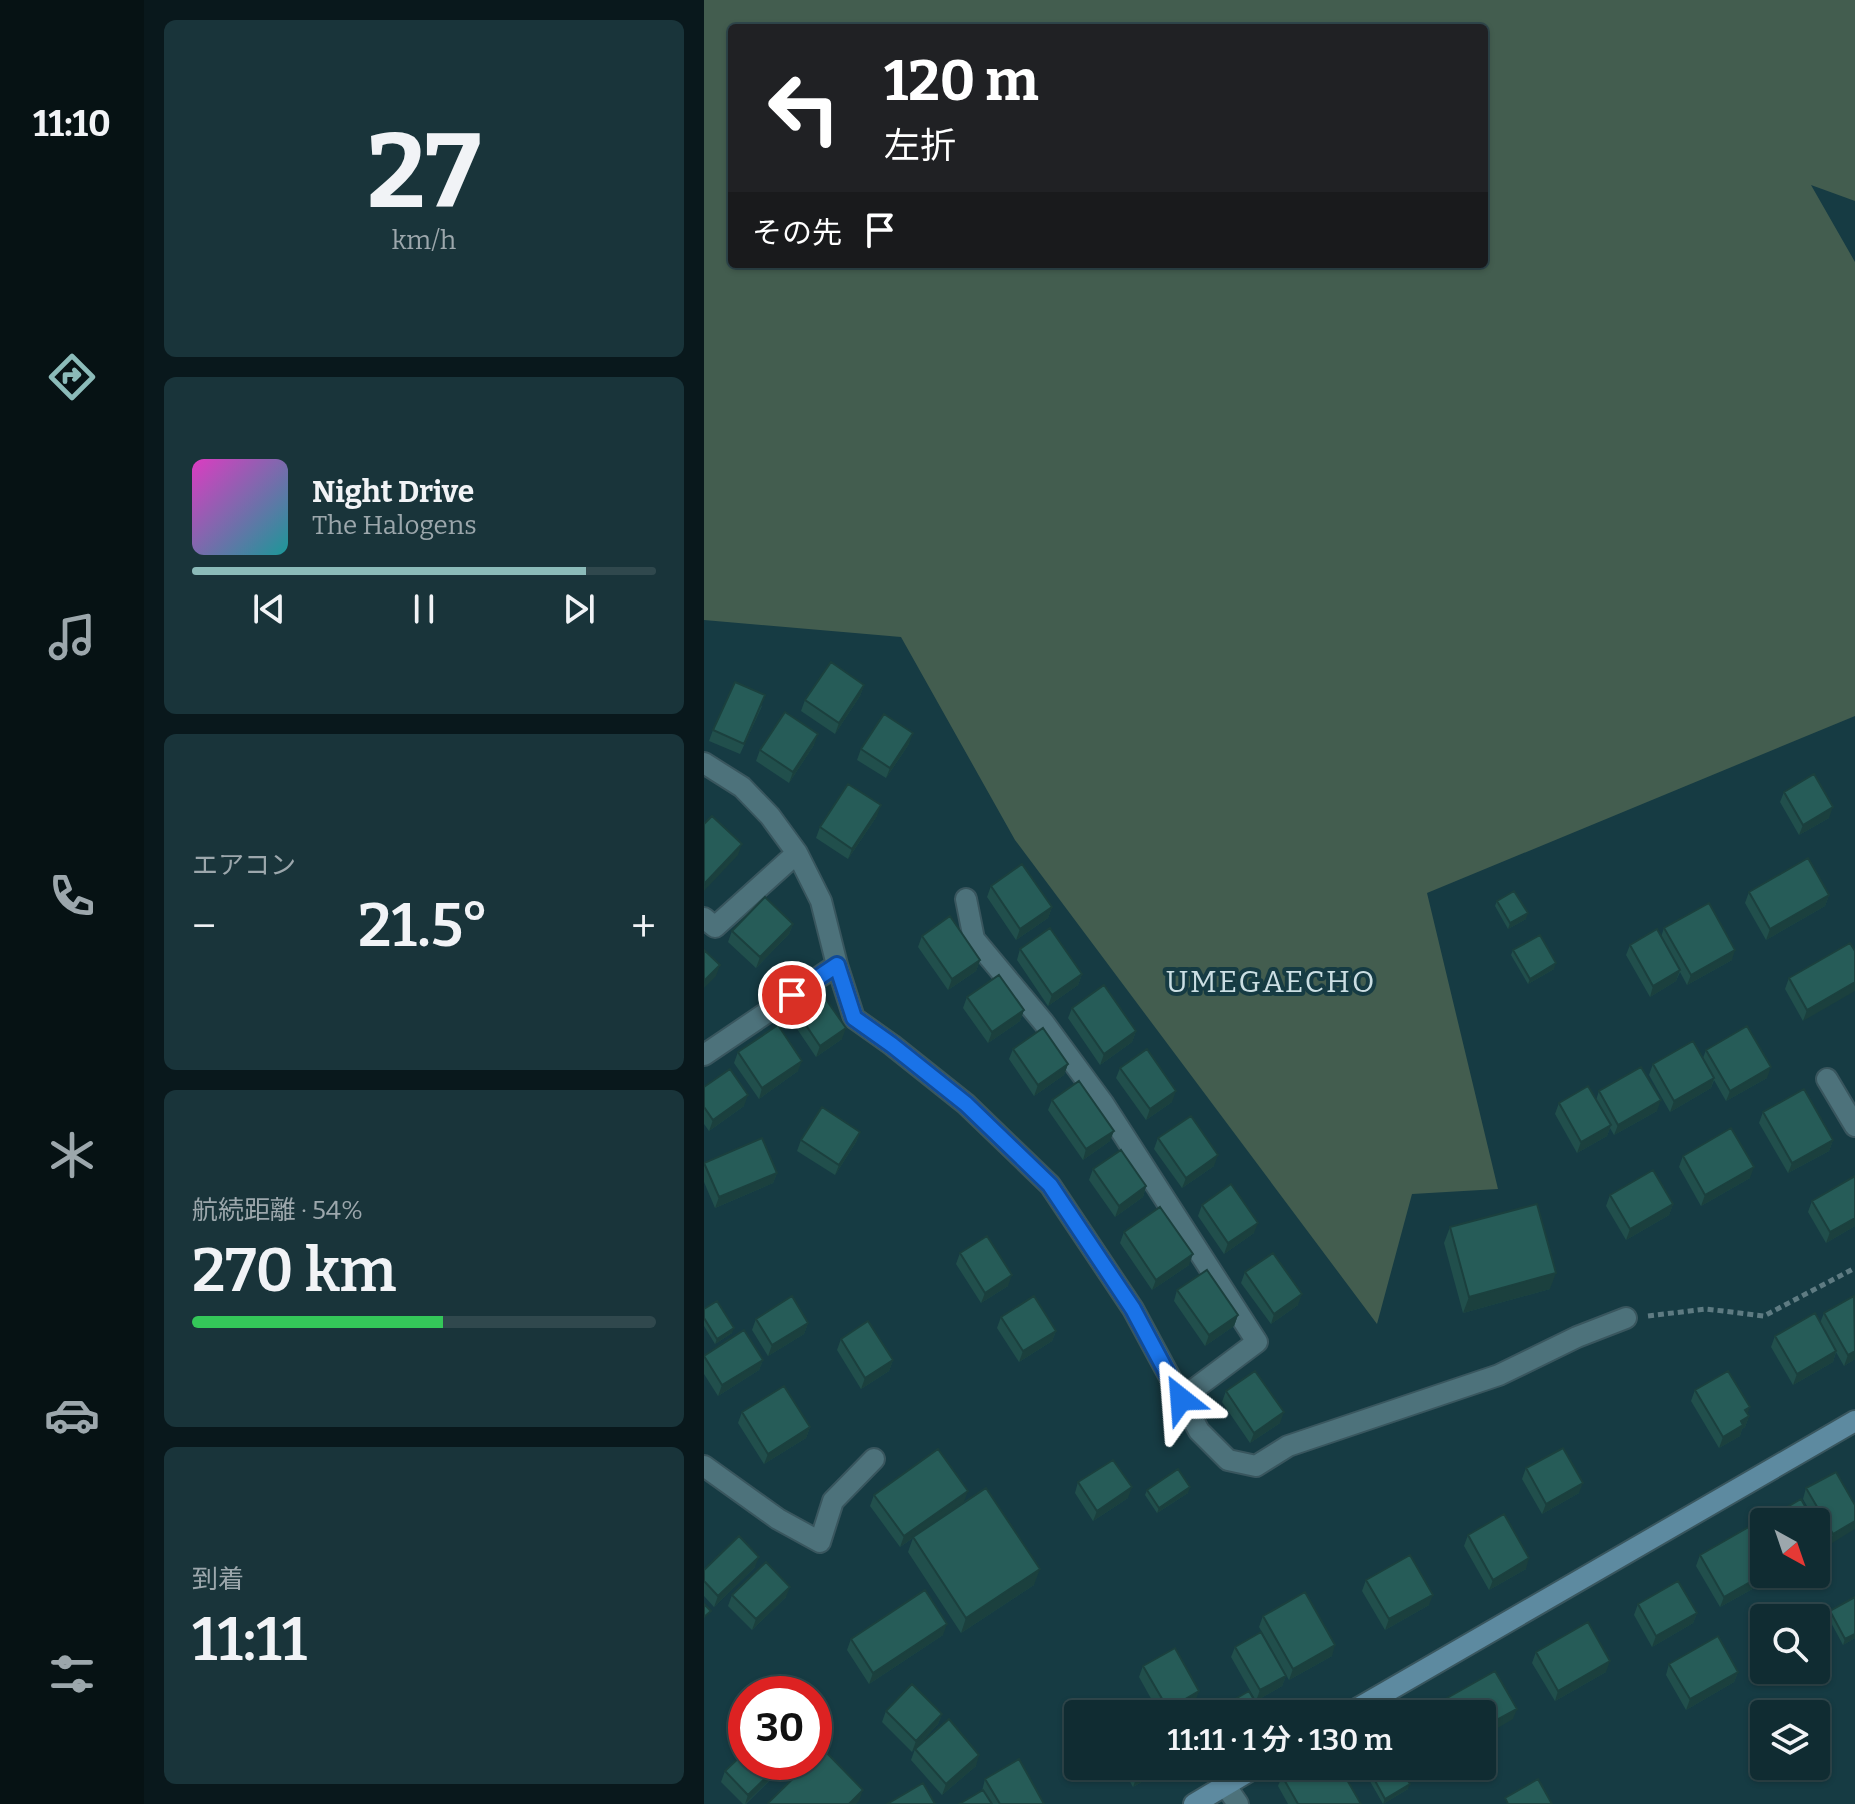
<!DOCTYPE html>
<html lang="ja">
<meta charset="utf-8">
<style>
:root{--surface:#102c32;--page:#19343a;--text:#f1f3f6;--muted:#9ca7ac;--line:#30484d;--accent:#8bbbb9}
body{margin:0;font-family:Bitter,"Noto Sans JP",serif;background:var(--page);color:var(--text);height:100vh;display:flex;flex-direction:column;font-size:30px;white-space:nowrap}
*{box-sizing:border-box;margin:0}
p{font-size:26px;color:var(--muted)}
.icon{flex:none;width:44px;height:44px;fill:none;stroke:currentColor;stroke-width:2;stroke-linecap:round;stroke-linejoin:round}
.map{position:relative;flex:1;overflow:hidden}
.drawer{display:flex;flex-direction:column;gap:20px;padding:20px;background:#09181c;width:560px}
.drawer>*{flex:none}
.guide{position:absolute;left:24px;top:24px;width:760px;height:244px;border-radius:8px;box-shadow:0 2px 6px #0004,0 0 0 2px var(--line);background:#202124;color:#fff;overflow:hidden}
.needle{width:52px;rotate:140deg}
.buttons{position:absolute;left:1046px;top:1508px;display:grid;gap:16px}
.buttons a{display:grid;place-items:center;width:80px;height:80px;border-radius:8px;background:var(--surface);box-shadow:0 2px 6px #0004,0 0 0 2px var(--line);font-size:40px}
.speed{position:absolute;left:24px;top:1676px;display:flex;gap:16px;font-size:40px;font-weight:700;text-align:center}
.speed>*{display:grid;place-content:center;width:104px;height:104px;border-radius:50%;background:var(--surface);box-shadow:0 2px 6px #0004,0 0 0 2px var(--line);line-height:1}
.speed .limit{border:12px solid #d22;background:#fff;color:#111}
.pin{position:absolute;display:grid;place-items:center;width:68px;height:68px;color:#fff;margin:-34px;border:4px solid #fff;border-radius:50%;box-shadow:0 2px 8px #0007}
.me{position:absolute;width:88px;margin:-44px;rotate:332deg;stroke-linejoin:round;filter:drop-shadow(0 0 6px #0008)}
.turn{display:flex;align-items:center;gap:28px;height:168px;padding:0 24px;font-size:36px}
.turn .icon{width:104px;height:104px;stroke-width:2.5}
.turn b{display:block;font-size:56px;line-height:68px}
.then{display:flex;align-items:center;height:76px;padding:0 24px;background:#0003;gap:16px;font-size:30px}
.big{font-size:60px;font-weight:600;line-height:1.1}
.drawer .tile{flex:1;display:flex;flex-direction:column;justify-content:center;gap:12px;min-width:0;padding:0 28px;border-radius:12px;background:var(--page)}
.drawer .dial{align-items:center;gap:0}
.dial b{font-size:104px;line-height:1}
.song{display:flex;align-items:center;gap:24px}
.cover{width:96px;height:96px;border-radius:12px;background:linear-gradient(135deg,hsl(310 70% 55%),hsl(180 70% 35%))}
.played{height:8px;border-radius:4px;background:linear-gradient(90deg,var(--accent) 85%,var(--line) 85%)}
.keys{display:flex;justify-content:space-around;direction:ltr}
.heat{display:flex;justify-content:space-between;align-items:center;font-size:44px;direction:ltr}
.charge{height:12px;border-radius:6px;background:linear-gradient(90deg,#34c759 54%,var(--line) 0)}
.trip{position:absolute;left:360px;top:1700px;width:432px;height:80px;border-radius:8px;background:var(--surface);box-shadow:0 2px 6px #0004,0 0 0 2px var(--line);font-weight:600;line-height:80px;text-align:center}
main{display:flex;flex:1;min-height:0}
.dock{display:flex;flex-direction:column;width:144px;justify-content:space-around;align-items:center;background:#061214;color:var(--muted)}
.dock .icon{width:56px;height:56px}
.dock .selected{color:var(--accent)}
.dock b{font-size:36px;color:var(--text)}
.map>svg:first-child{display:block}
</style>
<main>
<nav class="dock">
<b>11:10</b>
<svg class="icon selected" aria-label="directions" viewBox="0 0 24 24"><path d="M12 3l9 9-9 9-9-9zM9 14v-3h6M13 9l2 2-2 2"/></svg>
<svg class="icon" aria-label="music" viewBox="0 0 24 24"><path d="M9 18V5l10-2v13"/><circle cx="6" cy="18" r="3"/><circle cx="16" cy="16" r="3"/></svg>
<svg class="icon" aria-label="phone" viewBox="0 0 24 24"><path d="M5 4h4l2 5-3 2q2 4 5 5l2-3 5 2v4C11 20 4 13 5 4z"/></svg>
<svg class="icon" aria-label="climate" viewBox="0 0 24 24"><path d="M12 3v18M4 7l16 10M4 17L20 7"/></svg>
<svg class="icon" aria-label="car" viewBox="0 0 24 24"><path d="M5 17H2v-5l4-1 3-4h7l3 4 3 1v5h-3M9 17h6M6 11h13"/><circle cx="7" cy="17" r="2"/><circle cx="17" cy="17" r="2"/></svg>
<svg class="icon" aria-label="filters" viewBox="0 0 24 24"><path d="M4 7h16M4 17h16"/><circle cx="9" cy="7" r="2"/><circle cx="15" cy="17" r="2"/></svg>
</nav>
<section class="drawer">
<div class="tile dial"><b>27</b><p>km/h</p></div>
<div class="tile">
<div class="song"><i class="cover"></i><div><b>Night Drive</b><p>The Halogens</p></div></div>
<div class="played"></div>
<div class="keys"><svg class="icon" aria-label="previous" viewBox="0 0 24 24"><path d="M18 5L8 12l10 7zM5 5v14"/></svg><svg class="icon" aria-label="pause" viewBox="0 0 24 24"><path d="M8 5v14M16 5v14"/></svg><svg class="icon" aria-label="next" viewBox="0 0 24 24"><path d="M6 5l10 7-10 7zM19 5v14"/></svg></div>
</div>
<div class="tile"><p>エアコン</p>
<div class="heat"><a>−</a><b class="big">21.5°</b><a>+</a></div>
</div>
<div class="tile"><p>航続距離 · 54%</p><b class="big">270 km</b><div class="charge"></div></div>
<div class="tile"><p>到着</p><b class="big">11:11</b></div>
</section>
<div class="map">
<svg width="1151" height="1804" viewBox="0 0 1151 1804">
<rect width="100%" height="100%" fill="#163b43"/>
<path fill="#435d4f" fill-rule="evenodd" d="M0,0H1151V201L1107,185L1151,262V716L723,893L794,1189L708,1194L673,1324L311,840L197,637L0,620ZM28,28H780V264H28Z"/>
<g fill="none" stroke-linecap="round" stroke-linejoin="round">
<defs>
<path id="street" d="M0,763L38,787L66,816L93,853L117,901L133,965L150,1018L188,1045L262,1104L346,1185L429,1309L495,1431L524,1460L552,1466L584,1446L795,1375L873,1337L922,1318
M262,899L270,939L340,1023L399,1103L553,1342L477,1399
M0,918L11,927L93,853
M0,1055L133,965
M1123,1079L1151,1126
M0,1466L74,1519L116,1542L129,1501L170,1459
M521,1785L534,1804"/>
<path id="secondary" d="M644,1714L1151,1421
M490,1804L554,1766"/>
</defs>
<use href="#street" stroke="#39565e" stroke-width="24"/>
<use href="#secondary" stroke="#39565e" stroke-width="24"/>
<path stroke="#5e7b82" stroke-width="5" stroke-dasharray="6 4" stroke-linecap="butt" d="M944,1316L1002,1309L1060,1316L1151,1268"/>
<use href="#street" stroke="#4d727b" stroke-width="20"/>
<use href="#secondary" stroke="#5d8aa0" stroke-width="20"/>
</g>
<path fill="#214f4c" d="M160,685L156,696L131,734L97,711L101,700Z
M58,706L36,754L5,741L9,730Z
M205,744L182,778L153,760L157,749Z
M110,745L85,783L52,761L56,750Z
M1080,792L1125,818L1095,835L1076,802Z
M173,816L144,859L112,838L116,827Z
M287,886L348,907L344,918L312,940L283,897Z
M1045,892L1125,895L1121,906L1062,940L1041,903Z
M793,901L822,919L804,929L791,906Z
M89,924L85,934L52,968L24,942L28,931Z
M960,928L1028,960L983,985L976,972L972,981L946,997L922,955L926,945L957,937Z
M218,936L276,960L272,971L244,990L214,947Z
M1146,943L1099,1021L1081,989L1085,978Z
M316,949L378,974L374,985L344,1006L313,960Z
M809,950L850,969L824,984L807,955Z
M263,997L320,1010L316,1021L284,1043L259,1008Z
M89,1006L138,1039L112,1057L85,1017Z
M368,1008L432,1031L428,1042L396,1065L364,1018Z
M309,1049L364,1064L360,1075L330,1096L305,1059Z
M1002,1050L1063,1078L1022,1101L1010,1080L1007,1088L966,1112L945,1075L949,1064L999,1058Z
M34,1052L94,1071L55,1099L30,1063Z
M416,1068L468,1102L442,1120L412,1078Z
M0,1087L40,1106L5,1131L0,1124Z
M895,1091L953,1111L910,1135L906,1128L903,1136L873,1153L851,1114L855,1103L892,1100Z
M348,1100L406,1141L379,1160L344,1110Z
M1059,1112L1129,1140L1125,1151L1084,1173L1055,1123Z
M156,1132L152,1142L131,1175L93,1151L97,1140Z
M454,1138L510,1166L478,1188L450,1149Z
M979,1156L1046,1178L997,1206L975,1167Z
M0,1163L73,1173L69,1183L11,1208L0,1182Z
M389,1169L442,1186L439,1197L411,1217L385,1180Z
M1151,1176V1226L1122,1243L1104,1212L1108,1201Z
M906,1195L969,1204L965,1215L922,1240L902,1206Z
M498,1205L550,1233L520,1254L494,1216Z
M746,1227L846,1289L759,1313L740,1243Z
M420,1232L485,1265L448,1290L416,1243Z
M256,1253L304,1286L277,1303L252,1264Z
M541,1272L594,1305L567,1324L537,1283Z
M473,1290L534,1315L530,1326L501,1346L470,1301Z
M1151,1298V1359L1140,1366L1132,1352L1129,1362L1089,1385L1067,1347L1071,1336L1116,1323L1120,1313Z
M0,1309L28,1333L11,1344L0,1326Z
M297,1317L352,1331L348,1341L315,1362L293,1328Z
M52,1319L104,1323L100,1334L64,1356L48,1330Z
M137,1339L189,1360L185,1371L157,1389L133,1350Z
M0,1356L59,1360L55,1370L14,1396L0,1374Z
M991,1390L1045,1416L1041,1427L1038,1429L1036,1436L1015,1448L987,1401Z
M522,1391L576,1423L546,1443L518,1402Z
M38,1412L106,1427L102,1438L60,1464L34,1423Z
M822,1468L875,1493L838,1514L818,1479Z
M374,1482L424,1498L389,1521L371,1493Z
M1102,1488L1151,1505L1125,1545L1099,1499Z
M443,1490L484,1493L453,1513L441,1495Z
M170,1495L260,1502L233,1521L330,1585L257,1633L204,1552L209,1538L196,1547L166,1506Z
M1071,1514L1110,1522H1069Z
M764,1535L822,1569L785,1590L760,1546Z
M996,1555L1060,1574H1071L1070,1577L1016,1607L992,1566Z
M51,1567L10,1607L0,1596V1570Z
M662,1580L725,1605L681,1630L658,1591Z
M28,1595L82,1597L48,1630L24,1606Z
M934,1604L993,1613L989,1623L948,1647L930,1615Z
M1126,1611L1151,1638L1139,1645L1124,1617Z
M559,1616L628,1656L585,1680L555,1627Z
M239,1635L165,1684L143,1650L147,1639Z
M531,1647L582,1676L578,1686L552,1701L527,1657Z
M832,1652L902,1672L851,1701L828,1663Z
M965,1664L1034,1672L1030,1682L982,1710L962,1675Z
M439,1666L491,1702L470,1714H449L454,1711L435,1677Z
M526,1702L556,1714H528L524,1707Z
M736,1702L809,1719L778,1714H733Z
M182,1711L238,1714L234,1724L208,1752L178,1722Z
M211,1749L272,1766L238,1795L207,1760Z
M80,1766L42,1804H39L17,1782L21,1771Z
M417,1766H465L429,1787Z
M660,1766H696L704,1789L679,1804L659,1769Z
M578,1776L657,1804H584L574,1786Z
M281,1779L340,1804H255L278,1791Z"/>
<path fill="#1b403e" d="M160,685L156,696L131,734L135,723Z
M209,733L205,744L182,778L186,768Z
M114,734L110,745L85,783L89,772Z
M177,805L173,816L144,859L148,849Z
M1129,807L1125,818L1095,835L1099,825Z
M38,844L34,855L0,891V884Z
M1125,895L1121,906L1062,940L1066,929Z
M348,907L344,918L312,940L316,929Z
M824,913L822,919L804,929L806,923Z
M89,924L85,934L52,968L56,957Z
M1031,950L1028,960L983,985L987,975Z
M276,960L272,971L244,990L248,979Z
M852,963L850,969L824,984L826,979Z
M16,965L12,976L0,988V981Z
M976,970L972,981L946,997L949,986Z
M378,974L374,985L344,1006L348,995Z
M1151,982V991L1099,1021L1103,1010Z
M320,1010L316,1021L284,1043L288,1032Z
M142,1028L138,1039L112,1057L116,1046Z
M432,1031L428,1042L396,1065L400,1054Z
M98,1061L94,1071L55,1099L58,1088Z
M364,1064L360,1075L330,1096L334,1085Z
M1067,1067L1063,1078L1022,1101L1026,1091Z
M1010,1078L1007,1088L966,1112L970,1101Z
M472,1091L468,1102L442,1120L446,1109Z
M44,1095L40,1106L5,1131L9,1120Z
M957,1100L953,1111L910,1135L914,1125Z
M907,1125L903,1136L873,1153L877,1142Z
M410,1131L406,1141L379,1160L382,1149Z
M156,1132L152,1142L131,1175L135,1165Z
M1129,1140L1125,1151L1084,1173L1088,1163Z
M514,1155L510,1166L478,1188L482,1178Z
M1050,1167L1046,1178L997,1206L1001,1195Z
M73,1173L69,1183L11,1208L15,1197Z
M442,1186L439,1197L411,1217L415,1206Z
M969,1204L965,1215L922,1240L926,1229Z
M1151,1218V1226L1122,1243L1126,1232Z
M554,1223L550,1233L520,1254L524,1243Z
M489,1254L485,1265L448,1290L452,1280Z
M852,1273L846,1289L759,1313L765,1297Z
M308,1275L304,1286L277,1303L281,1293Z
M598,1294L594,1305L567,1324L570,1314Z
M534,1315L530,1326L501,1346L505,1335Z
M104,1323L100,1334L64,1356L68,1345Z
M30,1328L28,1333L11,1344L13,1339Z
M352,1331L348,1341L315,1362L319,1351Z
M1132,1351L1129,1362L1089,1385L1093,1374Z
M1151,1351V1359L1140,1366L1144,1355Z
M59,1360L55,1370L14,1396L18,1385Z
M189,1360L185,1371L157,1389L161,1378Z
M1046,1407L1042,1418L1045,1416L1041,1427L1038,1429L1036,1436L1015,1448L1019,1437L1041,1410Z
M580,1412L576,1423L546,1443L550,1433Z
M106,1427L102,1438L60,1464L64,1454Z
M879,1483L875,1493L838,1514L842,1504Z
M428,1487L424,1498L389,1521L393,1511Z
M486,1487L484,1493L453,1513L455,1508Z
M264,1491L260,1502L196,1547L200,1536Z
M1151,1521V1529L1125,1545L1129,1534Z
M1125,1548L1121,1559L1112,1564V1556Z
M55,1557L51,1567L10,1607L14,1596Z
M825,1558L822,1569L785,1590L789,1580Z
M336,1569L330,1585L257,1633L262,1618Z
M1060,1574H1071L1070,1577L1016,1607L1020,1597Z
M86,1587L82,1597L48,1630L52,1619Z
M729,1595L725,1605L681,1630L685,1619Z
M993,1613L989,1623L948,1647L952,1636Z
M243,1624L239,1635L165,1684L169,1673Z
M1151,1634V1638L1139,1645L1141,1639Z
M631,1645L628,1656L585,1680L589,1669Z
M906,1661L902,1672L851,1701L854,1691Z
M1034,1672L1030,1682L982,1710L986,1699Z
M582,1676L578,1686L552,1701L556,1690Z
M495,1691L491,1702L470,1714H462L464,1709Z
M813,1709L809,1719L778,1737V1728Z
M238,1714L234,1724L208,1752L212,1741Z
M275,1755L272,1766L238,1795L242,1784Z
M78,1762H82L80,1766L41,1804L44,1795Z
M451,1766H465L429,1787L433,1776Z
M706,1784L704,1789L679,1804L681,1799Z
M159,1790L155,1801L152,1804H145Z"/>
<path fill="#265c58" stroke="#1b403e" stroke-width="2" d="M127,662L160,685L135,723L101,700Z
M31,682L61,695L40,744L9,730Z
M81,712L114,734L89,772L56,750Z
M180,714L209,733L186,768L157,749Z
M1110,774L1129,807L1099,825L1080,792Z
M144,784L177,805L148,849L116,827Z
M8,816L38,844L0,884V824Z
M1104,858L1125,895L1066,929L1045,892Z
M318,864L348,907L316,929L287,886Z
M810,891L824,913L806,923L793,901Z
M61,897L89,924L56,957L28,931Z
M1005,903L1031,950L987,975L960,928Z
M246,916L276,960L248,979L218,936Z
M346,928L378,974L348,995L316,949Z
M953,929L976,970L949,986L926,945Z
M836,935L852,963L826,979L809,950Z
M1146,943L1151,951V982L1103,1010L1085,978Z
M0,950L16,965L0,981Z
M295,975L320,1010L288,1032L263,997Z
M400,985L432,1031L400,1054L368,1008Z
M114,988L142,1028L116,1046L89,1006Z
M74,1025L98,1061L58,1088L34,1052Z
M1043,1026L1067,1067L1026,1091L1002,1050Z
M339,1028L364,1064L334,1085L309,1049Z
M989,1041L1010,1078L970,1101L949,1064Z
M443,1049L472,1091L446,1109L416,1068Z
M937,1067L957,1100L914,1125L895,1091Z
M26,1069L44,1095L9,1120L0,1107V1087Z
M375,1081L410,1131L382,1149L348,1100Z
M884,1086L907,1125L877,1142L855,1103Z
M1100,1089L1129,1140L1088,1163L1059,1112Z
M118,1107L156,1132L135,1165L97,1140Z
M487,1116L514,1155L482,1178L454,1138Z
M1027,1128L1050,1167L1001,1195L979,1156Z
M58,1138L73,1173L15,1197L0,1163Z
M417,1150L442,1186L415,1206L389,1169Z
M949,1170L969,1204L926,1229L906,1195Z
M1151,1176V1218L1126,1232L1108,1201Z
M527,1184L554,1223L524,1243L498,1205Z
M833,1204L852,1273L765,1297L746,1227Z
M456,1207L489,1254L452,1280L420,1232Z
M283,1236L308,1275L281,1293L256,1253Z
M569,1253L598,1294L570,1314L541,1272Z
M503,1270L534,1315L505,1335L473,1290Z
M88,1296L104,1323L68,1345L52,1319Z
M330,1296L352,1331L319,1351L297,1317Z
M1150,1296L1151,1351L1144,1355L1120,1313Z
M13,1301L30,1328L13,1339L0,1318V1309Z
M1111,1313L1132,1351L1093,1374L1071,1336Z
M164,1321L189,1360L161,1378L137,1339Z
M40,1330L59,1360L18,1385L0,1356Z
M551,1371L580,1412L550,1433L522,1391Z
M1024,1371L1046,1407L1041,1410L1045,1416L1037,1421L1039,1425L1019,1437L991,1390Z
M80,1386L106,1427L64,1454L38,1412Z
M859,1448L879,1483L842,1504L822,1468Z
M234,1449L264,1491L200,1536L170,1495Z
M409,1460L428,1487L393,1511L374,1482Z
M474,1469L486,1487L455,1508L443,1490Z
M1132,1472L1151,1505V1521L1129,1534L1102,1488Z
M282,1488L336,1569L262,1618L209,1537Z
M1097,1499L1110,1522H1076L1071,1514Z
M800,1514L825,1558L789,1580L764,1535Z
M1050,1524L1060,1542V1574L1020,1597L996,1555Z
M1112,1525L1125,1548L1112,1556Z
M35,1536L55,1557L14,1596L0,1581V1570Z
M706,1555L729,1595L685,1619L662,1580Z
M62,1562L86,1587L52,1619L28,1595Z
M974,1581L993,1613L952,1636L934,1604Z
M221,1590L243,1624L169,1673L147,1639Z
M601,1592L631,1645L589,1669L559,1616Z
M1151,1597V1634L1141,1639L1126,1611Z
M0,1604L7,1611L0,1617Z
M884,1622L906,1661L854,1691L832,1652Z
M557,1632L582,1676L556,1690L531,1647Z
M1014,1636L1034,1672L986,1699L965,1664Z
M471,1648L495,1691L464,1709L439,1666Z
M791,1671L813,1709L778,1728V1714H743L736,1702Z
M208,1684L238,1714L212,1741L182,1711Z
M545,1691L557,1712L554,1714H533L526,1702Z
M245,1719L275,1755L242,1784L211,1749Z
M110,1720L119,1728L110,1737Z
M119,1749L159,1790L145,1804H65L64,1803L106,1762H110V1758Z
M42,1751V1762H78L44,1795L21,1771Z
M315,1759L340,1804H296L281,1779Z
M428,1766H451L433,1776Z
M595,1766H635L657,1804H594L578,1776Z
M663,1766H696L706,1784L681,1799Z
M834,1779L848,1804H804L801,1798Z
M219,1783L231,1804H183Z
M279,1790L288,1804H255Z"/>
<g fill="none" stroke-linecap="round" stroke-linejoin="round">
<defs>
<path id="route" d="M88,995L133,965L150,1018L188,1045L262,1104L346,1185L429,1309L477,1399"/>
</defs>
<use href="#route" stroke="#114b97" stroke-width="20"/>
<use href="#route" stroke="#1a73e8" stroke-width="14"/>
</g>
<g text-anchor="middle" stroke-width="8" stroke-linejoin="round" paint-order="stroke">
<g font-size="30" letter-spacing="2" fill="#cbdee3" stroke="#163b43">
<text x="567" y="992">UMEGAECHO</text>
</g>
</g>
</svg>
<div class="buttons">
<a><svg class="needle" viewBox="-14 -14 28 28"><path d="M0-13l5 13h-10z" fill="#e53935"/><path d="M0 13l5-13h-10z" fill="#9ca7ac"/></svg></a>
<a><svg class="icon" aria-label="search" viewBox="0 0 24 24"><circle cx="10" cy="10" r="6"/><path d="M15 15l6 6"/></svg></a>
<a><svg class="icon" aria-label="layers" viewBox="0 0 24 24"><path d="M12 4l9 5-9 5-9-5zM3 14l9 5 9-5"/></svg></a>
</div>
<div class="speed"><div class="limit">30</div></div>
<div class="pin" style="left:88px;top:995px;background:#d93025"><svg class="icon" aria-label="arrive" viewBox="0 0 24 24"><path d="M6 21V4h12l-3 4 3 4H6"/></svg></div>
<svg class="me" style="left:477px;top:1399px" viewBox="-20 -20 40 40"><path d="M0-17L14 15 0 8-14 15z" fill="#1a73e8" stroke="#fff" stroke-width="4"/></svg>
<div class="trip">11:11 · 1 分 · 130 m</div>
<div class="guide">
<div class="turn"><svg class="icon" aria-label="left" viewBox="0 0 24 24"><path d="M17 20v-9H6M10 6l-5 5 5 5"/></svg><div><b>120 m</b>左折</div></div>
<div class="then">その先<svg class="icon" aria-label="arrive" viewBox="0 0 24 24"><path d="M6 21V4h12l-3 4 3 4H6"/></svg></div>
</div>
</div>
</main>
